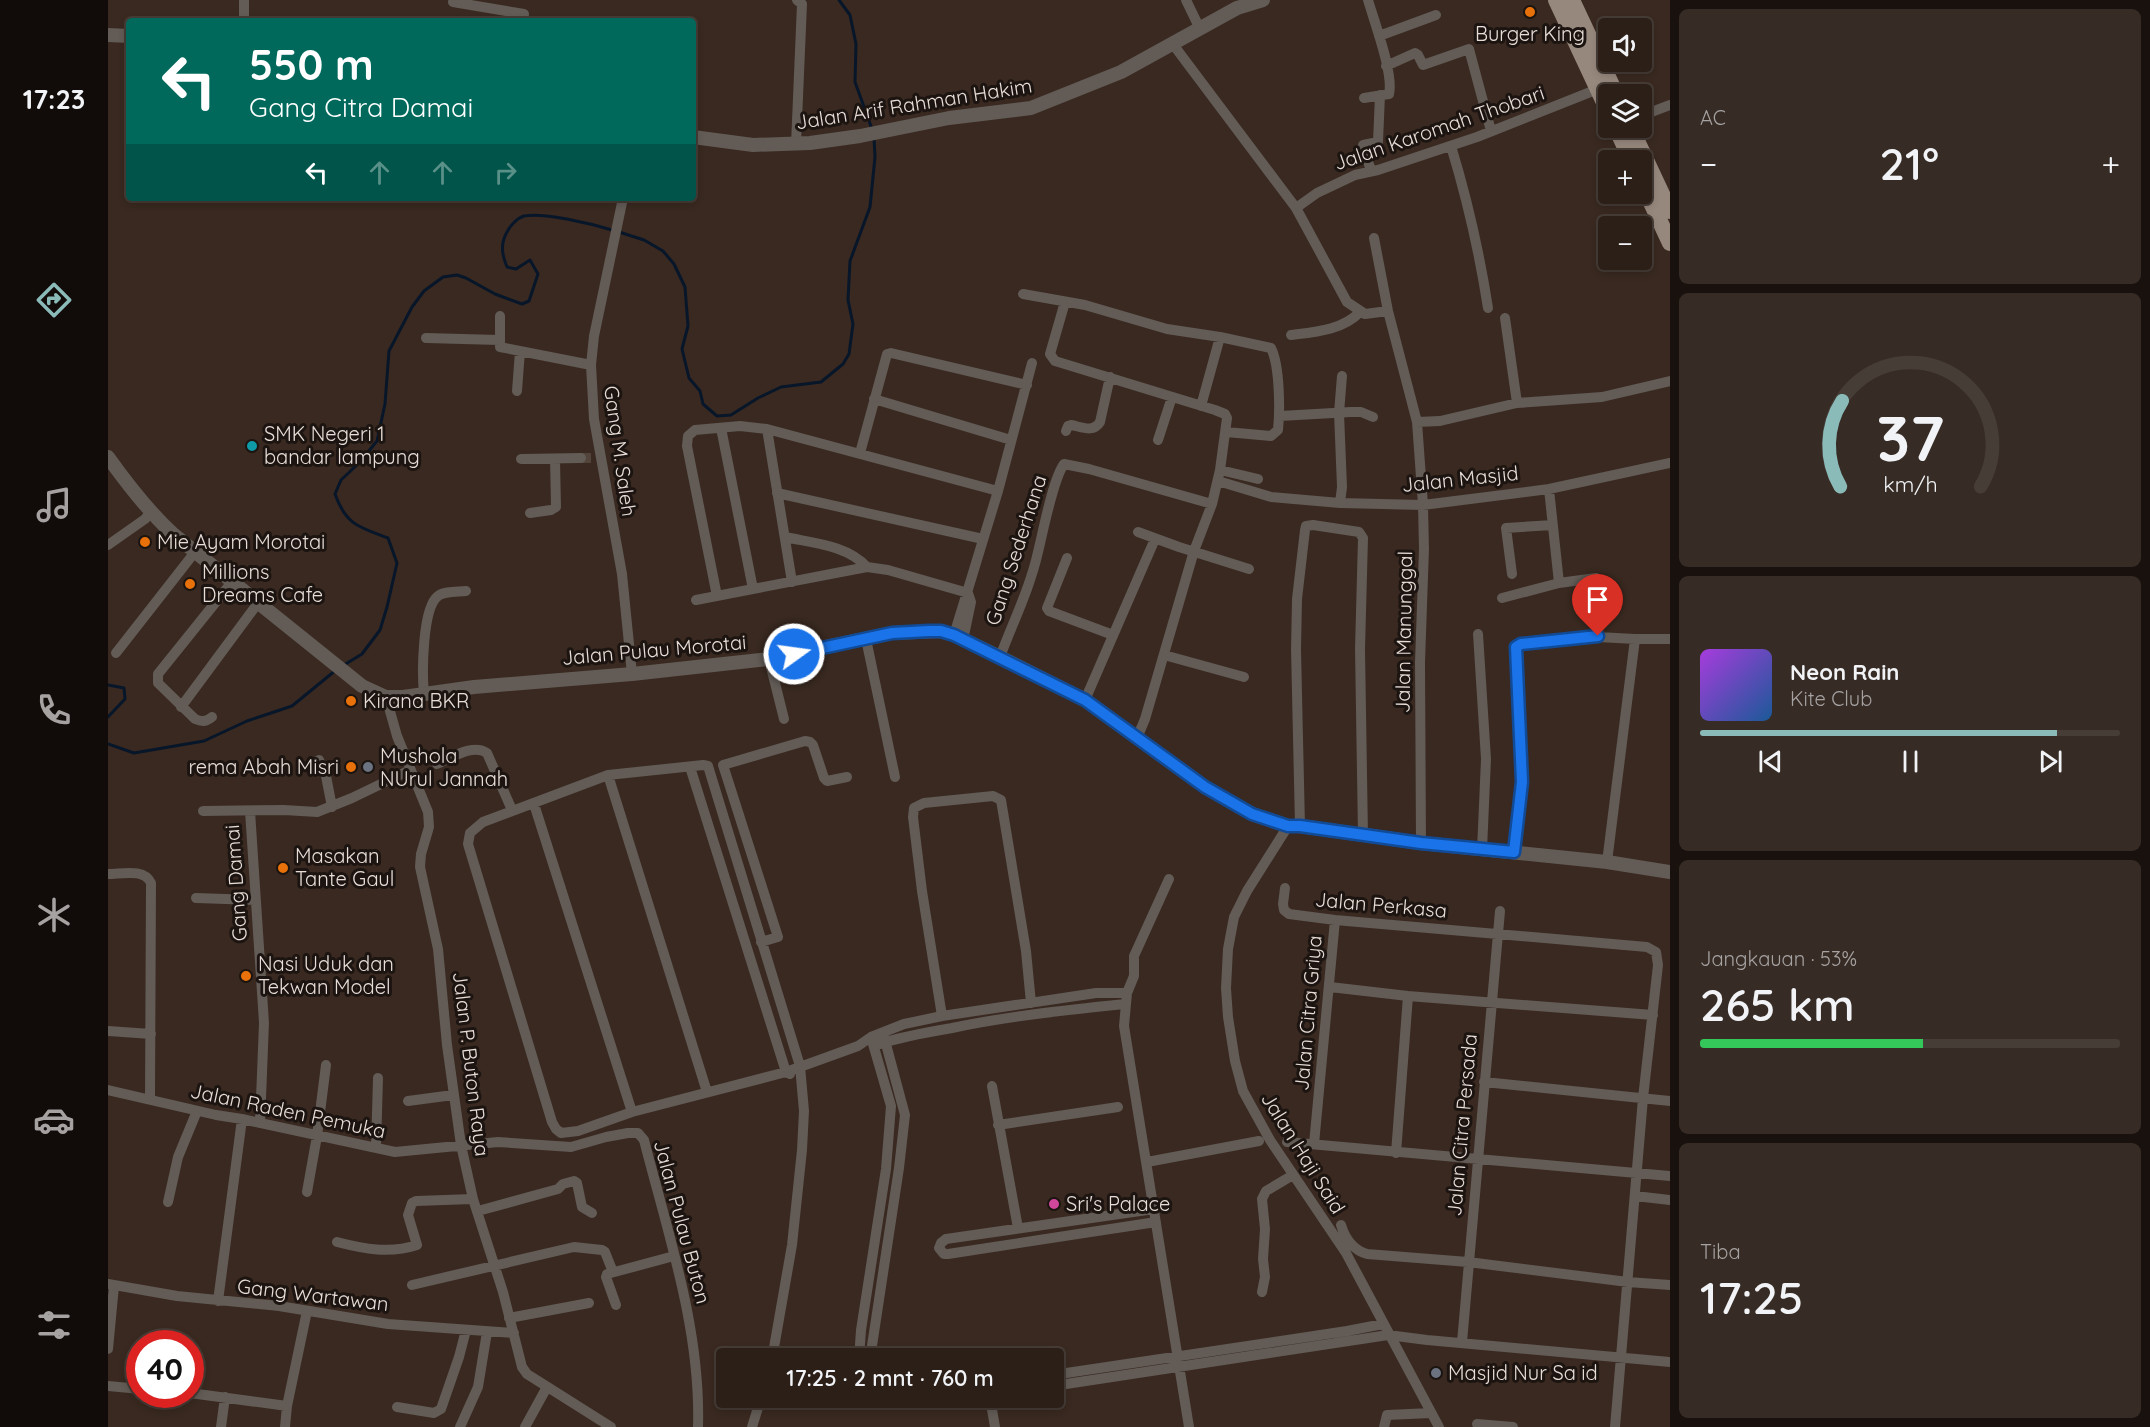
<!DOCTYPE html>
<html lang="id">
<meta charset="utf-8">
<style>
:root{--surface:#2b1f18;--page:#372c25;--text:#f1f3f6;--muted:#a6a2a2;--line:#473d37;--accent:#8bbbb9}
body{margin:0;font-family:Quicksand,sans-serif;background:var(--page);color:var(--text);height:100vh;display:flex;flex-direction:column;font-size:22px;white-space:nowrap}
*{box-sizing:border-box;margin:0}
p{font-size:20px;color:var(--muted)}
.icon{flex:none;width:33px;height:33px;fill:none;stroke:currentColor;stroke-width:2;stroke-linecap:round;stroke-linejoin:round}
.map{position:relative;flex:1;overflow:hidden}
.sheet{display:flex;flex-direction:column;gap:9px;padding:9px;background:#18110d;width:480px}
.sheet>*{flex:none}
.banner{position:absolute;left:18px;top:18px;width:570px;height:183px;border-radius:6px;box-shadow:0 3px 9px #0003,0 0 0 2px var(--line);background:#00695c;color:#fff;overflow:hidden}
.controls{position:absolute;left:1490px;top:18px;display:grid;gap:12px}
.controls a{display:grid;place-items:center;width:54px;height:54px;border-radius:6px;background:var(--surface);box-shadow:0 3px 9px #0003,0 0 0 2px var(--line);font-size:30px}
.speed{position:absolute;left:18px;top:1330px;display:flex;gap:12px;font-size:30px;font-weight:700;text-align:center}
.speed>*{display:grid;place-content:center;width:78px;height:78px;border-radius:50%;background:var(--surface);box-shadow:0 3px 9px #0003,0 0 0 2px var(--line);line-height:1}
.speed .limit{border:9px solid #d22;background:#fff;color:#111}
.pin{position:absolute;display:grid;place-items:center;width:51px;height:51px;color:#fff;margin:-62px -26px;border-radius:50% 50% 50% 0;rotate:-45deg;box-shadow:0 0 6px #0007}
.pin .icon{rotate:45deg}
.me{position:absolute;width:66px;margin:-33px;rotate:76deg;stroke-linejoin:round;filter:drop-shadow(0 0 4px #0008)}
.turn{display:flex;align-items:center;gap:21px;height:126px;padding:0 24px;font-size:27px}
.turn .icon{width:78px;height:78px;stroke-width:2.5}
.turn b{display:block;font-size:42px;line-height:51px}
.lanes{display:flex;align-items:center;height:57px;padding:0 24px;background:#0003;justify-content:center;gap:30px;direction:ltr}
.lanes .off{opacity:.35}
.big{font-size:45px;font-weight:600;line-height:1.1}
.sheet .card{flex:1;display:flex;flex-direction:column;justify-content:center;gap:9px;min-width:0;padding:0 21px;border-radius:9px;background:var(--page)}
.sheet .dial{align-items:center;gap:0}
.dial svg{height:156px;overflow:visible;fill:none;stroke:var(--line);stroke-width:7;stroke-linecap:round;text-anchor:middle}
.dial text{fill:var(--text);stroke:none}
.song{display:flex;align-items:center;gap:18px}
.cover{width:72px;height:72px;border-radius:9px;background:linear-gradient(135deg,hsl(280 70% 55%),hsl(210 70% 35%))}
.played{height:6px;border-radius:3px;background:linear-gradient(90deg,var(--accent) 85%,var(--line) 85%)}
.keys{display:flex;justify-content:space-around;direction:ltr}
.heat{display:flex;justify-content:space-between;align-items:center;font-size:33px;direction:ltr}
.charge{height:9px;border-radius:4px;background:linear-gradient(90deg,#34c759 53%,var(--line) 0)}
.trip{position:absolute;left:608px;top:1348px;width:348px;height:60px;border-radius:6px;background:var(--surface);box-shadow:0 3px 9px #0003,0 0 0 2px var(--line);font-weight:600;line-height:60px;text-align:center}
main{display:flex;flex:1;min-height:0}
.tab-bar{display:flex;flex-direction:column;width:108px;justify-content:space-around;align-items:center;background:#110c0a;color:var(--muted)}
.tab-bar .icon{width:42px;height:42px}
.tab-bar .selected{color:var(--accent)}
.tab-bar b{font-size:27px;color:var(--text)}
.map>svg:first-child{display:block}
</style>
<main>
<nav class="tab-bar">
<b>17:23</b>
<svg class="icon selected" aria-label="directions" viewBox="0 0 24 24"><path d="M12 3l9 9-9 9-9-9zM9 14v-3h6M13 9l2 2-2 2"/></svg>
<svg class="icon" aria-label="music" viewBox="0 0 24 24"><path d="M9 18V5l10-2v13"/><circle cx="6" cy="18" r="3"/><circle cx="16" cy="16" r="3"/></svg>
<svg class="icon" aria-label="phone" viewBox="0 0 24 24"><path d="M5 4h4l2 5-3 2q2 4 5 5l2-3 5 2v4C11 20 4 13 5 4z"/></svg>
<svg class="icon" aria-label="climate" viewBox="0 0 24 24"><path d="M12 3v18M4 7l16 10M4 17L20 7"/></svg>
<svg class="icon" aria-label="car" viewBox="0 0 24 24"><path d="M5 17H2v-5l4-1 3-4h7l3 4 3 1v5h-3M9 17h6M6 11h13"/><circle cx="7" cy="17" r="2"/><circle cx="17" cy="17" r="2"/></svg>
<svg class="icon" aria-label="filters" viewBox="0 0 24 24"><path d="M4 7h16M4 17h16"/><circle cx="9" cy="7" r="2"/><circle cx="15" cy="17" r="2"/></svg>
</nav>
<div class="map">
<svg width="1562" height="1427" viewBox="0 0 1562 1427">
<rect width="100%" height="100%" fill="#392920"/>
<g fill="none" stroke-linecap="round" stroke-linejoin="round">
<path stroke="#08162a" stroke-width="3" d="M731,0L742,15L748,44L747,82L764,129
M511,232L536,240L555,251L566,264L577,287L580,326L574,349L581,378L592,391L595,404L609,416L623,415L650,398L673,387L713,382L735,364L741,354L745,324L740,300L742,261L762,207L767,157L766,138
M236,665L254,654L272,630L279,607L289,563L280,538C251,527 238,525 227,494L233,480L251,463L269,441L277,404L281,351L304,307L316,291L335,277L349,275L358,278L387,294L414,304L421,301L430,274L422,260L408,269L399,267C394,255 392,244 399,232C402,226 409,218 416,216C436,212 484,224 504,230
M0,685L16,688L17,699L0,717
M0,744L26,753L96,741L139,721L184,706L228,670"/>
<path stroke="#53443b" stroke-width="10" stroke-dasharray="10 5" stroke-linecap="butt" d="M473,458H484"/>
<path stroke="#625b56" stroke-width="10" d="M136,0V21
M1078,0L1092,29
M345,2L416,14L415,21
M1271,36L1328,15
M1064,43L1188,208L1239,302L1257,314L1280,311
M1278,66L1307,53L1310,55L1315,65L1361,49L1383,131
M1256,98L1281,94C1286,74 1266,21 1260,0
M1533,116L1562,105
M688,144L694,4L689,0
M1343,146C1360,202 1371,250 1380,308
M1263,171L1255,145L1270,142L1272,95
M515,198L486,336L483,365L486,419L514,574L524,674
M1188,208L1209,193L1247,175L1270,170L1369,137L1490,89
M1266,238L1280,311L1309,422L1315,505L1316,549L1312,662L1313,843
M915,294L977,305L1059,329L1112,337L1163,348C1172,366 1172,411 1170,430L1163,436L1118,432
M957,302L942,354L947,361L1107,410L1117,414L1119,418L1112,470L1104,504L1086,551L1037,719L1029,738
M392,316V347L483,365
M1397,318L1409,403
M1183,335C1207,332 1235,330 1252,312
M318,338L391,340
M409,391L412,351
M766,399L903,440
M1093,406L1112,337
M1172,416L1243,412H1253L1265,417
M1309,422L1332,421L1409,403L1494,397L1562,381
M613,428L645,589
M659,429L684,582
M958,431L960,426L963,425C974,427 985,433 992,422L1002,377
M1050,440L1064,397
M752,453L779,354L783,353L919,385
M413,459L473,458
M1112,470L1150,479
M1110,481L1163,497L1232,503L1315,505L1441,489L1562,463
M1441,489L1451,583L1488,578L1491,588L1490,637
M669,493L875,539
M1232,503L1234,487L1231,413L1234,376
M422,513L443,510L448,507L447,459
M1030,532L1071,547L1141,569
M677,537C705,543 739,545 759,567
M0,545L37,519L42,513
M959,558L939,608L941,611L1005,635
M1404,574L1398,528L1445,525
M609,596L579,446L580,436L587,430L632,426L659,429L890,491
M1394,598L1451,583
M588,600L759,567L780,570L860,593L863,602L855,640
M1370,634L1378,759L1374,850
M846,635L890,491L924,363
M758,639L787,777
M8,653L87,552
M1056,655L1136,677
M892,657C905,622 922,588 930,552C935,532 945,479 956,464L981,469L1104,504
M661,659L676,719
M316,693C314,674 314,608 330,596C336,591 350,592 358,591
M278,697L289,736L320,812L321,827L313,854L312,867L330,949L339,1045L353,1145L365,1199L395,1292L414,1367L419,1374L503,1427
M977,700L1047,539
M73,707L150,603
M104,717C98,722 94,722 87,719L50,683V674L124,582
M211,760L218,776L224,807
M329,764C343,758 365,743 379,753L404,810
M582,767L678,1072L682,1074
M500,775L599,1092
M426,804L524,1112
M95,811L176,810L209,812L244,798L302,770
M142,811L156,1023L152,1123
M1180,826L1139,891L1126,917L1120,949L1118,988L1120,1017L1127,1061L1135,1091L1162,1140L1238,1253L1331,1427
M1192,826L1188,649L1189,599L1197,530L1198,526L1205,525L1251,532L1255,538L1252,649L1255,835
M1406,852L1414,782L1409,645L1490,637L1527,639H1562
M1499,862L1527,639
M0,874C14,874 36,868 43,883L42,1099
M1061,879L1026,956V976L1019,993L1016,1026L1081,1427
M1177,888L1175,904L1176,910L1181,914L1227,920L1539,947L1548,952L1550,965L1535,1098L1507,1427
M88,898L147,900
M653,942L670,937L615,765L697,741L702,742L705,745L716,778L719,781L739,777
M1222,987L1300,996L1545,1015
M834,1016L814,891L805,817L806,808L816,803L885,796L893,800L918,951L923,1003
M0,1031L43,1034
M772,1044C795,1036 820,1032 844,1028C901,1016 959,1010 1017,1004
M1376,1082L1562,1101
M884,1086L910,1228
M0,1090L108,1115L134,1119L287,1152L390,1142L463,1147L498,1137L520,1133H530L536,1140C560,1234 593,1330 590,1427
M300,1101L345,1095
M890,1125L1010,1107
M1179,1142L1562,1176
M1206,1144L1227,920
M268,1148L270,1078
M1288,1153L1300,996
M1039,1162L1151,1141
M199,1192L209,1136L218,1065
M1527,1196L1562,1200
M60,1202L70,1157L89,1111
M1046,1209L838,1239L833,1243L831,1248L836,1254H840L1048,1222
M370,1211L450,1189L455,1184L466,1181L469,1183L474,1207L484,1213
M1233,1225C1237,1238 1245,1250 1259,1254L1360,1262L1520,1282L1562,1285
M229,1242C256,1249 282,1254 309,1245L300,1215L304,1203L308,1201L365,1199
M0,1284L69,1296L171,1306L280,1324L406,1333
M304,1285L466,1247L494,1250L497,1252L505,1272
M1154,1292L1157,1277L1155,1259L1157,1229L1154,1199L1158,1191L1185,1175
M110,1301L134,1119
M508,1305L498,1277L499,1274L566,1256
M401,1318L481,1303
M1354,1342L1392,911
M0,1349L6,1286
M664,1359L684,1245L694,1150L696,1111L692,1066L600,766L595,765L500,775L375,822L362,833L360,844L444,1122L448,1129L453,1133L470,1131L524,1112L678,1072L750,1046L763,1037L796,1024L834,1016L988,993H1019
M751,1359L753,1330L778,1169L783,1106L763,1037
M762,1359L791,1168L797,1115L775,1033
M945,1375L1239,1331L1275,1324
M0,1386L32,1389
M945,1386L1280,1335L1319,1340L1562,1362
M82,1393L179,1406
M799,1398L838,1405L883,1398
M882,1398L887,1427
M289,1407L326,1413L333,1409L351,1357L358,1330
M1369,1424L1405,1427
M113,1427L117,1397
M177,1427L179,1406L199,1311
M352,1427L370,1387L379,1332
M417,1427L439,1387
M644,1427L653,1398
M1276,1427L1279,1415L1323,1413"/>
<path stroke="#625b56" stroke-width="14" d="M0,35L21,36
M585,137L645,145L702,143L752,136L841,118L923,108L1013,72L1129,8L1155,0
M0,457C20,485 40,511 65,534L254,686L278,697H295L366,687L524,674L661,659L784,633L833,631L846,635L892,657L977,700L1097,787L1144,814L1180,826H1192L1313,843L1499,862L1562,872"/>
<path stroke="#97887d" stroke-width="16" d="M1448,0L1500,111
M1464,0L1508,94
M1508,128L1523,160
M1523,128L1562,211
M1533,181L1562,243"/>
</g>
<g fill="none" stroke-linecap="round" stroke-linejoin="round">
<defs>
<path id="route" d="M686,654L784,633L821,631H833L846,635L977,700L1097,787L1144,814L1180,826H1192L1313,843L1406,852L1414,782L1408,647L1413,644L1490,636"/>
</defs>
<use href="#route" stroke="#114b97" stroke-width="15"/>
<use href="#route" stroke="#1a73e8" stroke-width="10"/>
</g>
<g fill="#e8710a" stroke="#1b1410" stroke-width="2">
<circle cx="1422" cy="12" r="6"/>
<circle cx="37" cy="542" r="6"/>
<circle cx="82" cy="584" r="6"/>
<circle cx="243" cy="701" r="6"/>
<circle cx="243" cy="767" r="6"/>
<circle cx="175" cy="868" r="6"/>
<circle cx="138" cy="976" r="6"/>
</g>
<circle fill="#0f9aa8" stroke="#1b1410" stroke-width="2" cx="144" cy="446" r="6"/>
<g fill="#6b7280" stroke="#1b1410" stroke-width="2">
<circle cx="260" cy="767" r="6"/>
<circle cx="1328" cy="1373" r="6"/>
</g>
<circle fill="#d1479c" stroke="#1b1410" stroke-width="2" cx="946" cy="1204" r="6"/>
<g text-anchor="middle" stroke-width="6" stroke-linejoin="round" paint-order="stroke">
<g font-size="20" fill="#e8ddd7" stroke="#1b1410" text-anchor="start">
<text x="1422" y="41" text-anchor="middle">Burger King</text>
<text x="156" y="441">SMK Negeri 1<tspan x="156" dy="23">bandar lampung</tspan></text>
<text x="49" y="549">Mie Ayam Morotai</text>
<text x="94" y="579">Millions<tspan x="94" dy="23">Dreams Cafe</tspan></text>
<text x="255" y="708">Kirana BKR</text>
<text x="272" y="763">Mushola<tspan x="272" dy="23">NUrul Jannah</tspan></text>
<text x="231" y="774" text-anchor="end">rema Abah Misri</text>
<text x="187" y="863">Masakan<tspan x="187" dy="23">Tante Gaul</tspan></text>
<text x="150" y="971">Nasi Uduk dan<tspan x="150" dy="23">Tekwan Model</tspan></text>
<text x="958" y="1211">Sri's Palace</text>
<text x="1340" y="1380">Masjid Nur Sa id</text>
</g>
<g font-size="20" fill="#e8ddd7" stroke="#1b1410">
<text transform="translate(806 104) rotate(-9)" y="7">Jalan Arif Rahman Hakim</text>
<text transform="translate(1331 128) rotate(-19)" y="7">Jalan Karomah Thobari</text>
<text transform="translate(512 451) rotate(82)" y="7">Gang M. Saleh</text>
<text transform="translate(1352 479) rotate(-6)" y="7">Jalan Masjid</text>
<text transform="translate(908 550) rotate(-72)" y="7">Gang Sederhana</text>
<text transform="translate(1296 632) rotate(-89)" y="7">Jalan Manunggal</text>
<text transform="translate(546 650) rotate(-5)" y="7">Jalan Pulau Morotai</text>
<text transform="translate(128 883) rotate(-94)" y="7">Gang Damai</text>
<text transform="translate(1273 905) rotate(5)" y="7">Jalan Perkasa</text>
<text transform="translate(1200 1013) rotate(-85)" y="7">Jalan Citra Griya</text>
<text transform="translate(363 1064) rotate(83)" y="7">Jalan P. Buton Raya</text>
<text transform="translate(180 1111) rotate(12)" y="7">Jalan Raden Pemuka</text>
<text transform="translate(1354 1125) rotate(-85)" y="7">Jalan Citra Persada</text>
<text transform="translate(1195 1153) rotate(58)" y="7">Jalan Haji Said</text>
<text transform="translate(574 1222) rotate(75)" y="7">Jalan Pulau Buton</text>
<text transform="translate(205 1295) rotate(7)" y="7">Gang Wartawan</text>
</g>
</g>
</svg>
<div class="controls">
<a><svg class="icon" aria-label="sound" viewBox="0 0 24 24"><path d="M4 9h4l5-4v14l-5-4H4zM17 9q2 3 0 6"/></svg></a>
<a><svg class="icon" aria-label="layers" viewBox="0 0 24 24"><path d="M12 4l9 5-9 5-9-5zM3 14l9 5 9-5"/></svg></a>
<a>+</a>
<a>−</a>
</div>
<div class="speed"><div class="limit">40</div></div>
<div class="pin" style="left:1490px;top:636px;background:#d93025"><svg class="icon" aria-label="arrive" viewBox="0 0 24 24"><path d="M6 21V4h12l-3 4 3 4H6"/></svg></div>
<svg class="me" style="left:686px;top:654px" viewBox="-20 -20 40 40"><circle r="17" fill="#1a73e8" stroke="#fff" stroke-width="3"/><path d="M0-11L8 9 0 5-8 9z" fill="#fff"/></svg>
<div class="trip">17:25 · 2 mnt · 760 m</div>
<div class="banner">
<div class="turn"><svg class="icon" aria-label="left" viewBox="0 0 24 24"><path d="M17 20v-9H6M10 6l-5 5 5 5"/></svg><div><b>550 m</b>Gang Citra Damai</div></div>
<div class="lanes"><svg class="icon" aria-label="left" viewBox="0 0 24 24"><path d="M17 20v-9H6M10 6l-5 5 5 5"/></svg><svg class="icon off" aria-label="ahead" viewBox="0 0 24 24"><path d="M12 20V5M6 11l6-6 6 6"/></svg><svg class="icon off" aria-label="ahead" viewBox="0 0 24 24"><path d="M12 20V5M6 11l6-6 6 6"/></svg><svg class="icon off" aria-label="right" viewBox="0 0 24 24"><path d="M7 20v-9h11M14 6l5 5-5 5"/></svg></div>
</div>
</div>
<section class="sheet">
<div class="card"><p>AC</p>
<div class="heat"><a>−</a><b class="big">21°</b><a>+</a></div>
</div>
<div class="card dial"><svg viewBox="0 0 100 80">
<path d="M14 69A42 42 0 1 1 86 69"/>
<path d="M14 69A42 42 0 0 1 15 25" stroke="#8bbbb9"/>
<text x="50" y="56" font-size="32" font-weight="700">37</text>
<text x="50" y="72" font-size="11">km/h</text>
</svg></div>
<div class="card">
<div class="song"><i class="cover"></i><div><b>Neon Rain</b><p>Kite Club</p></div></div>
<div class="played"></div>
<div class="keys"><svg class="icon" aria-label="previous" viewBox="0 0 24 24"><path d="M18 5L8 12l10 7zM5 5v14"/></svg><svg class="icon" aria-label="pause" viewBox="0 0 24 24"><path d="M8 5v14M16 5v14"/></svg><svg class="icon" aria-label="next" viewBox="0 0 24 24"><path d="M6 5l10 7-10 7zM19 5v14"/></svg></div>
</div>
<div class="card"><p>Jangkauan · 53%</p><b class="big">265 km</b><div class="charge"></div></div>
<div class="card"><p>Tiba</p><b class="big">17:25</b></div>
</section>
</main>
